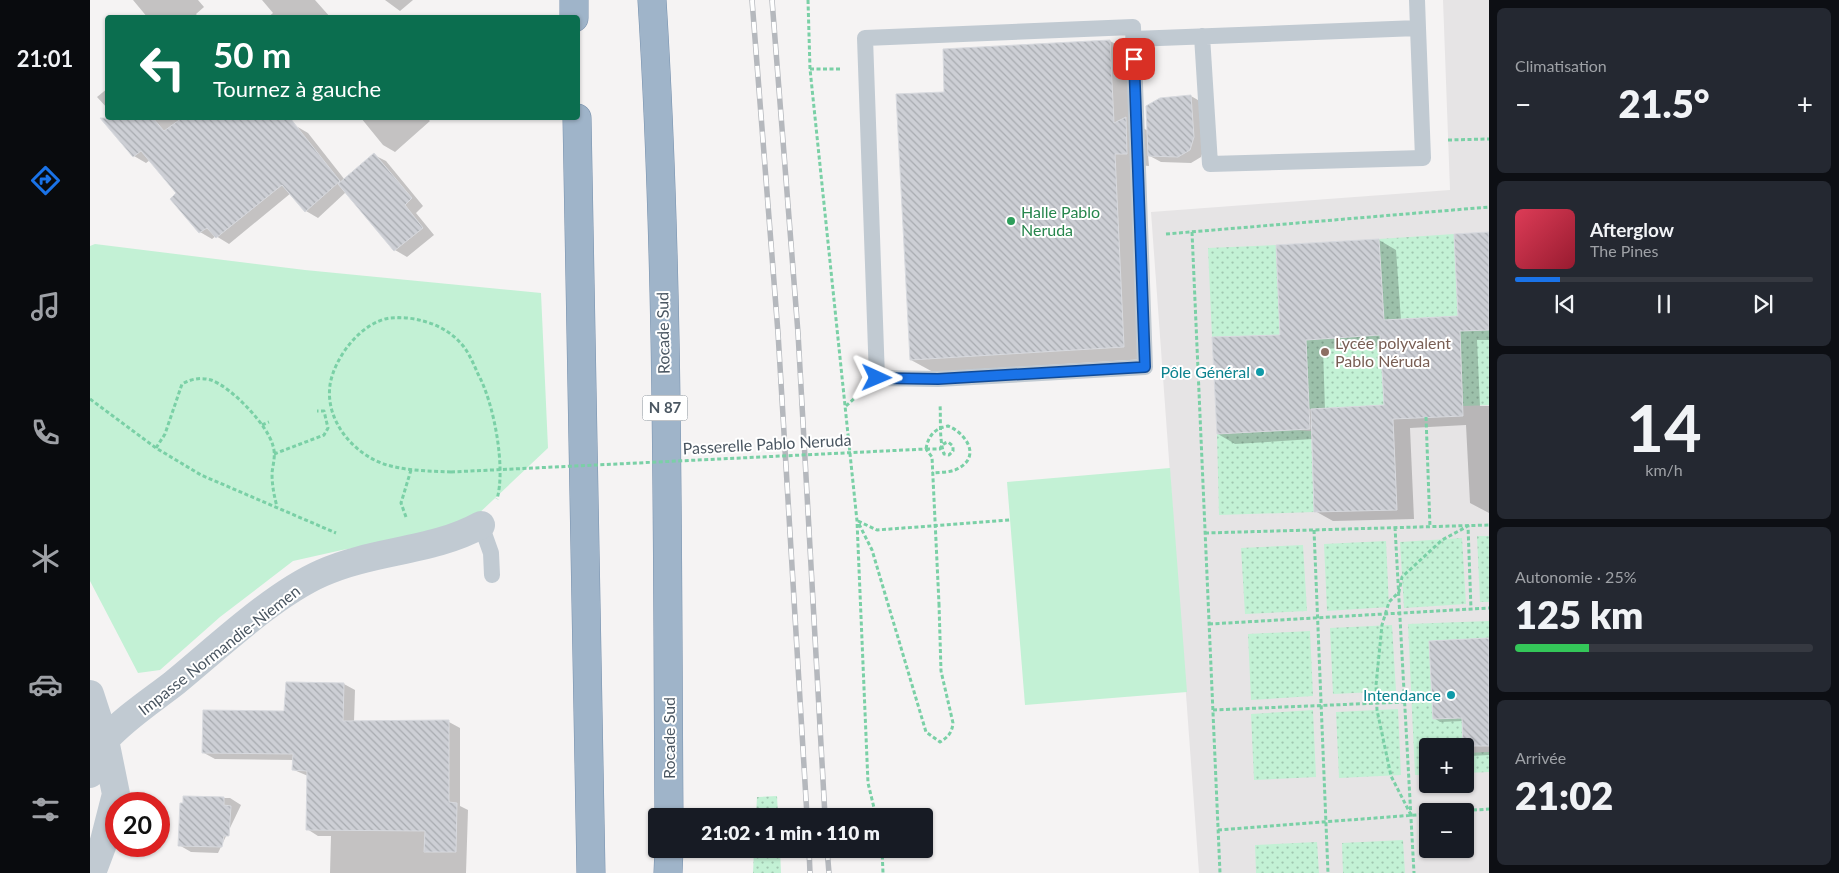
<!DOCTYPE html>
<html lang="fr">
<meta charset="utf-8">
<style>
:root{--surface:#171b24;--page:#242831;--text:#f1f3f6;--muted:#9ea1a6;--line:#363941;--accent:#1a73e8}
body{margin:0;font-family:Lato,sans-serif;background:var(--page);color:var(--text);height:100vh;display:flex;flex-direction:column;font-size:19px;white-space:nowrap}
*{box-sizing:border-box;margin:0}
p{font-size:16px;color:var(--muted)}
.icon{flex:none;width:28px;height:28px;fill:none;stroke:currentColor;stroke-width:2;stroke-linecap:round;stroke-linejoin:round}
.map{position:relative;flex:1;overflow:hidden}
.details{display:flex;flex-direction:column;gap:8px;padding:8px;background:#0d0f14;width:350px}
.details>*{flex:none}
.banner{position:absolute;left:15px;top:15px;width:475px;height:105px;border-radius:5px;box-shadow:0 1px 4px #0004;background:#0b6e4f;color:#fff;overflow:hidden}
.tools{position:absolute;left:1329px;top:738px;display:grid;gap:10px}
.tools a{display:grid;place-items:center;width:55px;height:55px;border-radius:5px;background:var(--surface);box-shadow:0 1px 4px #0004;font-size:25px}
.speed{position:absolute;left:15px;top:792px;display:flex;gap:10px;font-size:25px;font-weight:700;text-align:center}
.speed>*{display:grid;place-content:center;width:65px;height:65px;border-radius:50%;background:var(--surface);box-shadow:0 1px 4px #0004;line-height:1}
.speed .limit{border:8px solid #d22;background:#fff;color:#111}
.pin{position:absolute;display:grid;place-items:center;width:42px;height:42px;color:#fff;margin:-21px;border-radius:10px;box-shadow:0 2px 8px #0006}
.me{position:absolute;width:55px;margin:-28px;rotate:91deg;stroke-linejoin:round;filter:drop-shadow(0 0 4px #0008)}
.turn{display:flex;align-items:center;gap:18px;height:105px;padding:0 25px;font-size:22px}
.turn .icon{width:65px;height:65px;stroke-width:2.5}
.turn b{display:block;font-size:35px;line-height:42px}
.big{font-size:38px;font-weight:800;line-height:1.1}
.details .widget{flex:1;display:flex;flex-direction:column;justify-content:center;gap:8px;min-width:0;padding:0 18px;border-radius:8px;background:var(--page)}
.details .dial{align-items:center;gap:0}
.dial b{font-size:65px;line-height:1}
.song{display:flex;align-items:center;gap:15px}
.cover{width:60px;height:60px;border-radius:8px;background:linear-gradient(135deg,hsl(350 70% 55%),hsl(350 70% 35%))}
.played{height:5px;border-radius:2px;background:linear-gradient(90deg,var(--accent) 15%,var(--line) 15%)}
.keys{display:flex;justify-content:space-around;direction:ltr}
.heat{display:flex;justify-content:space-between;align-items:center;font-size:28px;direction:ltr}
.charge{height:8px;border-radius:4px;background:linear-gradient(90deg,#34c759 25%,var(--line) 0)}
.trip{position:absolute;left:558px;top:808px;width:285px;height:50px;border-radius:5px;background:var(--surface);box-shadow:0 1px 4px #0004;font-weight:800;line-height:50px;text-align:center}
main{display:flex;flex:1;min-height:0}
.dock{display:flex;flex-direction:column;width:90px;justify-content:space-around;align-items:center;background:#090b0e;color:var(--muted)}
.dock .icon{width:35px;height:35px}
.dock .active{color:var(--accent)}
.dock b{font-size:22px;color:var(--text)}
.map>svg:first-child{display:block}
</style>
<main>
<nav class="dock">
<b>21:01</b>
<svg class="icon active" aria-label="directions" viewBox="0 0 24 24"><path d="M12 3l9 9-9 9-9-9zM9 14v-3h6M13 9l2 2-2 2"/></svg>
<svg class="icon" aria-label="music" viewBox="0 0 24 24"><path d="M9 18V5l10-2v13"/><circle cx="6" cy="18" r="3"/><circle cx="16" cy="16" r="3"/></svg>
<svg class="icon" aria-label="phone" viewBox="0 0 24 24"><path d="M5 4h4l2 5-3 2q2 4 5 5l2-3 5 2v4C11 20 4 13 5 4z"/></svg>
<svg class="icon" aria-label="climate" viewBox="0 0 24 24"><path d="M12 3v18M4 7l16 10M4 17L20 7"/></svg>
<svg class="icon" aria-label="car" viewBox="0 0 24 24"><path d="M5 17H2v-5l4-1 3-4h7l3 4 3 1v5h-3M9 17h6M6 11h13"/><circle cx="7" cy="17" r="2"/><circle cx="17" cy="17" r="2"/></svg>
<svg class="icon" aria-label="filters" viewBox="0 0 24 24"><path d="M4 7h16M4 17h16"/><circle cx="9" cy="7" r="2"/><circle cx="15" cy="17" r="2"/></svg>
</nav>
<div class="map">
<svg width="1399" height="873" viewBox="0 0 1399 873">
<defs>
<pattern id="grass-dots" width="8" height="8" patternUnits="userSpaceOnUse" patternTransform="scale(1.25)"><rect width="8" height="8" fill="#c3f1d5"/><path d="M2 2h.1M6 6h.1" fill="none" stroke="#a0c6b0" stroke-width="1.8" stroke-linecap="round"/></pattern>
<pattern id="building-back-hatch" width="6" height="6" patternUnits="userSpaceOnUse" patternTransform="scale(1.25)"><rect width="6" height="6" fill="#cdcfd5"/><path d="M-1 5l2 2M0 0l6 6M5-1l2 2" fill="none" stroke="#a8abb0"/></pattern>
</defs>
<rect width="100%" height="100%" fill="#f5f3f3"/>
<path fill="#e6e4e5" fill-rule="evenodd" d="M1353,0H1399V873H1109L1061,212L1360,190ZM1338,746H1375V784H1338ZM1338,811H1375V849H1338Z"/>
<path fill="url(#grass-dots)" d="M1364,234L1368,316L1294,320L1289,239Z
M1186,245L1190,335L1122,337L1118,248Z
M1399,330V405L1373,406L1370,331Z
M1290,335L1294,405L1219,409L1216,340Z
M1204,430L1221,431L1224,512L1129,515L1127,434Z
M1387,536H1399V602H1390Z
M1372,538L1376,604L1314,608L1310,542Z
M1296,541L1299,607L1237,611L1234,544Z
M1213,545L1217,611L1155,614L1151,548Z
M1399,621V638L1339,641L1343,719L1372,718L1373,746H1338L1337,775H1325L1318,624Z
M1302,625L1306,691L1243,694L1240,628Z
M1220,631L1223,696L1161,700L1158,634Z
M1308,709L1311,775L1249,778L1246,712Z
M1223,710L1226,777L1164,780L1161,714Z
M1399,752V772L1375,773V753Z
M687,796L688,816H666L667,797Z
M1313,840L1315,873H1253L1252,843Z
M1227,842L1229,873H1166L1165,845Z
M664,849H690L691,873H663Z"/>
<path fill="#c3f1d5" d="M5,244L215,270L451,293L458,448L385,517L323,538L252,550L203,561L130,617L70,670L48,673L0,581V246Z
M1080,468L1097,692L935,705L917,482Z"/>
<path fill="#0003" fill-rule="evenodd" d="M43,0H108L114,7L106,14L109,18H58Z
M172,0H225L241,18H177L183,13Z
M295,0H323L310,11Z
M1020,41L1042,53L1045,123L1058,131L1101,96L1113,103L1115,144L1111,157L1101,163L1071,162L1058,155L1059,166L1047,165L1056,359L843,372L821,360L855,94Z
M18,88V109L7,97Z
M21,118H192L202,129L206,126L218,133L255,180L284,155L296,161L333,206L326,213L344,235L317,257L305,250L256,192L228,218L216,211L201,193L139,244L126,236L122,239L110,232L81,199L87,193L60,160L56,163L44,156L16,122Z
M271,118H337L340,121L305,152L293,145Z
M1399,233V340H1387L1390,406H1399V513L1380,503L1376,425L1320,428L1324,519L1243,521L1225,511L1223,439L1145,444L1128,434L1191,336L1187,246L1289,240L1306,250L1311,320L1369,317ZM1292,346L1295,406L1235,409L1233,349Z
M1399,639V755L1380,756L1375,753L1373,721L1350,722L1344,718Z
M197,683L254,684L265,690L264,722H359L370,728V806L378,810L376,873H240L241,836H228L217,829L218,776L204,770V760L125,759L114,753L195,712Z
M95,798H140L151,805L128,853L101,852L89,845Z"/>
<path fill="url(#building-back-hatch)" stroke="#d7d9de" d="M1020,40L1024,123L1036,117L1037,154H1025L1034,347L820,360L806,94L854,92L853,49Z
M1101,95L1104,137L1100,150L1088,157L1058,156L1056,106L1070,98Z
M10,118H63L74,131L92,118H200L250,181L215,212L192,185L126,238L117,228L109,233L80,199L86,193L51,151L43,157Z
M284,153L322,198L315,205L333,228L304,251L248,184Z
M1399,232V330L1370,331L1373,416L1303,419L1307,510L1224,512L1221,409L1294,405L1290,335L1216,340L1220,429L1127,434L1122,337L1190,335L1186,245L1289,239L1294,320L1368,316L1364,234Z
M1399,638V746H1373L1372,718L1343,719L1339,641Z
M196,682L254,683L253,721L359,720V802L367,803L366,852H334L335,831L216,830L217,771L202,770L203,754L112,753L113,710L194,711Z
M93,796L134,797V805L141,806L139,836H134L132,847L88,846L90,803H93Z"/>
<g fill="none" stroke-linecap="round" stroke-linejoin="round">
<defs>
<path id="trunk" d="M484,0V18
M562,0C579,271 577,544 579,816
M487,118L501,873
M578,873L579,849"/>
</defs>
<use href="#trunk" stroke="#7690ad" stroke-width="29"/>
<path stroke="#7ad0a6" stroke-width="3" stroke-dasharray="4 2.5" stroke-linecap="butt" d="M718,0L720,69L767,521L778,783L786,816
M720,69H750
M1358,140L1399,139
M1102,232L1130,873
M1076,234L1399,207
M0,399L66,448L111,475L246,533
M756,406L768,395
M1336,417L1340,527
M172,425L179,422
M66,448L75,434L92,384C101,379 110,377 121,380C141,387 178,425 183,446C186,455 183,464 182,473C182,485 184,495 187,507
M836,449H850C852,445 854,443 858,442L863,446V451L859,455L854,454C849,439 851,420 850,404
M184,454L234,435L238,428L234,411H227
M361,472C340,471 318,471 297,465C264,455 235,421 240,385C244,358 271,322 300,318C311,317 323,318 333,321C349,325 364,334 374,347C380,355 384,365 388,374C404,403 416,468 407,499
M316,517L311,503L321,470
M768,521L787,530L920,520
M769,524L782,550L836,732L850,742C858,737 862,733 863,723L851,671L849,604
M1305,527L1324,873
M1224,530L1238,873
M1115,533L1399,525
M1119,624L1399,608
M1123,710L1314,702
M1370,811L1399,809
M1321,815L1301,776L1287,710L1286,685L1292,625L1299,602L1309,592L1312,577L1352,540L1378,526L1381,609
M1128,830L1338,814
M792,849L793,873"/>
<path stroke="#c1cad2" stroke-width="16" d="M1043,27L1055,367L848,379L787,378L775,38Z
M1112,36L1120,164L1333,158L1328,28
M1043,39L1328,28L1327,0
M391,525L401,553L402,575"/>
<path stroke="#c1cad2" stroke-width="28" d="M0,694L15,740L26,794L14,841L2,873
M0,774C5,763 9,748 16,739C35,718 61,701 83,684C126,649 182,595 232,573C283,550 342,552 391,525"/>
<use href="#trunk" stroke="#9fb4c9" stroke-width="28"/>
<defs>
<path id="rail" d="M662,0L688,333L717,816
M682,0L708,333L735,816
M719,849L720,873
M737,849L739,873"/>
</defs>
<use href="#rail" stroke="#b5b8bd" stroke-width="5.5"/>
<use href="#rail" stroke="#fff" stroke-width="4" stroke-dasharray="11" stroke-linecap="butt"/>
<path stroke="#7ad0a6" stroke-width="3" stroke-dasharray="4 2.5" stroke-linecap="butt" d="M836,449C838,436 845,428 858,426C874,432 892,455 869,468C861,473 851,472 842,473
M361,472L836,449L842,457L849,604"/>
</g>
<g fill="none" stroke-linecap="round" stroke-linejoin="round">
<defs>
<path id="route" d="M787,378L848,379L1055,367L1044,59"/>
</defs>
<use href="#route" stroke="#114b97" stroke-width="12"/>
<use href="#route" stroke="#1a73e8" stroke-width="9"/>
</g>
<circle fill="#2e9e5b" stroke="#fff" stroke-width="2" cx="921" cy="221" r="5"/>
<circle fill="#8d6e63" stroke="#fff" stroke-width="2" cx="1235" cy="352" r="5"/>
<g fill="#0f9aa8" stroke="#fff" stroke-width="2">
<circle cx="1170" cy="372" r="5"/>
<circle cx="1361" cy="695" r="5"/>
</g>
<g text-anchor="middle" stroke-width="4" stroke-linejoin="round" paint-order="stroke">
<rect fill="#fff" stroke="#808990" stroke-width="1" x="552.5" y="395.5" width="45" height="25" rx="4"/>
<g font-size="15" font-weight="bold" fill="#4a5661">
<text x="575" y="413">N 87</text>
</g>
<g font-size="16" fill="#27864d" stroke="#fff" text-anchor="start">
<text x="931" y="218">Halle Pablo<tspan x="931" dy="18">Neruda</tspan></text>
</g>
<g font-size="16" fill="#4a5661" stroke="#fff">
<text transform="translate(573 333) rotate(-91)" y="6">Rocade Sud</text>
<text transform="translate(677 444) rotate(-3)" y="6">Passerelle Pablo Neruda</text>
<text transform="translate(129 650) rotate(-38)" y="6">Impasse Normandie-Niemen</text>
<text transform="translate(579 738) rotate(-90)" y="6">Rocade Sud</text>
</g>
<g font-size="16" fill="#785e54" stroke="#fff" text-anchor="start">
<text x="1245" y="349">Lycée polyvalent<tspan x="1245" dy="18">Pablo Néruda</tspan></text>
</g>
<g font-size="16" fill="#0d838f" stroke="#fff" text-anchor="end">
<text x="1160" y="378">Pôle Général</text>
<text x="1351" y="701">Intendance</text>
</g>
</g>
</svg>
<div class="tools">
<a>+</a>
<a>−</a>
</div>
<div class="speed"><div class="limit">20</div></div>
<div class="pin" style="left:1044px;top:59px;background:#d93025"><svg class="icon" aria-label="arrive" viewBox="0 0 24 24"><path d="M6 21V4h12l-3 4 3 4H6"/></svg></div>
<svg class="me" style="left:787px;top:378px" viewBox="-20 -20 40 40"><path d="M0-17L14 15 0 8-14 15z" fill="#1a73e8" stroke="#fff" stroke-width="4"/></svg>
<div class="trip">21:02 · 1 min · 110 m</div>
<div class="banner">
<div class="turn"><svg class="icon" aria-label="left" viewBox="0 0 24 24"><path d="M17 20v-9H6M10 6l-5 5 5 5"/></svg><div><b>50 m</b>Tournez à gauche</div></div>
</div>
</div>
<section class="details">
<div class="widget"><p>Climatisation</p>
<div class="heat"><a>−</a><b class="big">21.5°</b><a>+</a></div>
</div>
<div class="widget">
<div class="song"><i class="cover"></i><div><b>Afterglow</b><p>The Pines</p></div></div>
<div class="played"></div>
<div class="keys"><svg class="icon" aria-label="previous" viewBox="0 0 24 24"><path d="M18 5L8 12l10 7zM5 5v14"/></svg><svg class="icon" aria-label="pause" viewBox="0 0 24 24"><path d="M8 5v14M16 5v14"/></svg><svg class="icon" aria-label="next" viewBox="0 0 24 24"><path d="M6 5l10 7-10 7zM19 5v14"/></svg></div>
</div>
<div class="widget dial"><b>14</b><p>km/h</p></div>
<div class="widget"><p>Autonomie · 25%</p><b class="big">125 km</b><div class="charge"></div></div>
<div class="widget"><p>Arrivée</p><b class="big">21:02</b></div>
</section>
</main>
